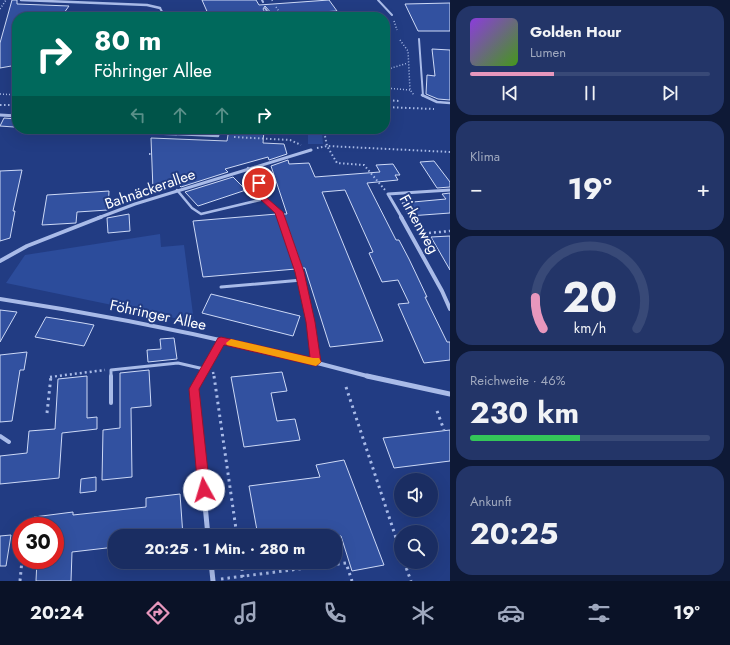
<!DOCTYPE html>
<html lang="de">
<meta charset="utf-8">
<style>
:root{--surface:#1a2d62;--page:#233568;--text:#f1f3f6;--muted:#9fa8be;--line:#384977;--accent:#e797bd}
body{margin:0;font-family:Jost,sans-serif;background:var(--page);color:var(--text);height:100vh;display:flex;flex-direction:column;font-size:15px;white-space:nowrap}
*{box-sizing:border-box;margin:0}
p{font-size:13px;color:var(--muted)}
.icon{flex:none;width:22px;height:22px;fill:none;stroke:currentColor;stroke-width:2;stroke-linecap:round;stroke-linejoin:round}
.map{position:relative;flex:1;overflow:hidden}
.side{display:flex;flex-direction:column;gap:6px;padding:6px;background:#0e1936;width:280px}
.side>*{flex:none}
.guide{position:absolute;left:12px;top:12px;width:378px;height:122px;border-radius:16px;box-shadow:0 4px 16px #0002,0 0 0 1px var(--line);background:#00695c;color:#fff;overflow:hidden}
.fabs{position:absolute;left:394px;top:473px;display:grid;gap:8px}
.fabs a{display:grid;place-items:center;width:44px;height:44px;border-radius:50%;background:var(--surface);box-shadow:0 4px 16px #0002,0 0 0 1px var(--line);font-size:20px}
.speed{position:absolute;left:12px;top:517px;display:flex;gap:8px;font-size:20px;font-weight:700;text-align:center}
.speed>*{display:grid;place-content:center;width:52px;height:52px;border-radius:50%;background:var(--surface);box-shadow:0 4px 16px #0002,0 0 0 1px var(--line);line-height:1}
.speed .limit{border:6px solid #d22;background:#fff;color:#111}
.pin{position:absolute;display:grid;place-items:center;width:34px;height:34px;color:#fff;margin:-17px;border:2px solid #fff;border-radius:50%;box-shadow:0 1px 4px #0007}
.me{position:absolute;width:44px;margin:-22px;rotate:354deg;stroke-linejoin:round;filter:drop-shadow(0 0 3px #0008)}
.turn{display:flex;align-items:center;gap:14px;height:84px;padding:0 16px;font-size:18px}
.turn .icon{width:52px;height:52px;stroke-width:2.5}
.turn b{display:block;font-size:28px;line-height:34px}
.lanes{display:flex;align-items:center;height:38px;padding:0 16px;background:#0003;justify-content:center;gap:20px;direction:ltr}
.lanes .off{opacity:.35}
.big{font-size:30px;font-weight:700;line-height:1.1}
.side .tile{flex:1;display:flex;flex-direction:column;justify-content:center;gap:6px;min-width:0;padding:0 14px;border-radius:16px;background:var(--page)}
.side .dial{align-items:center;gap:0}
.dial svg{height:104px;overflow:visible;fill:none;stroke:var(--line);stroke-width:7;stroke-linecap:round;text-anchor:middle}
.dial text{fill:var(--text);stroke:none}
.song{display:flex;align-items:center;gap:12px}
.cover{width:48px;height:48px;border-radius:6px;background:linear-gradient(135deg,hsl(270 70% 55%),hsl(100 70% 35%))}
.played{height:4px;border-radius:2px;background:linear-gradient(90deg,var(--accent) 35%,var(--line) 35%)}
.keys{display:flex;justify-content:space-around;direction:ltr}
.heat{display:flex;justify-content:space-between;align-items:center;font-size:22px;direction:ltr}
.charge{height:6px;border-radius:3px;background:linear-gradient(90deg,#34c759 46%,var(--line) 0)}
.trip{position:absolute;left:108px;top:529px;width:234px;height:40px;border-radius:16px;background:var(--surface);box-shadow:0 4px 16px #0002,0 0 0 1px var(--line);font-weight:700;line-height:40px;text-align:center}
.tab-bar{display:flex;height:64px;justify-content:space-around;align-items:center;background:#0a1227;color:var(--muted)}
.tab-bar .icon{width:28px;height:28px}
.tab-bar .on{color:var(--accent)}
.tab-bar b{font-size:18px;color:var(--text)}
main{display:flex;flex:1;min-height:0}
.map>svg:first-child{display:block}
</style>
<main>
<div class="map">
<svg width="450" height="581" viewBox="0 0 450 581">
<rect width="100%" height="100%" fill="#223c83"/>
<path fill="#2c4c9b" d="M308,131L322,133L323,144H308Z
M160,234L161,247L184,245L194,322L6,283L25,255Z"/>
<path fill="#3251a0" stroke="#cdd9f6" d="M12,0H17V4L69,6L61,17H17V65L0,68V43Z
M202,0H256L259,5L329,0L337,11L273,15L265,6L263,9L267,16L266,17H212L209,16Z
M450,3V31H418L405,4Z
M432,49L450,50V100L438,99L426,94L427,75L435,76Z
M4,118L17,119V120L14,127L0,126Z
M228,129L264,130L263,143L284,144L287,154L269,160L268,157L225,169L228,172L181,187L177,183L153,190L151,138L227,141L228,135L231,132Z
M288,160L289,164L309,163L315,177L380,172L376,165L393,164L400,175H395L398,180L367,183L396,240H399L409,259L427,297H425L447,342H450V360L424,363L398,304L409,303L398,280L382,282L369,253L373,252L345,190L322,192L383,341L330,347L305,268H302L283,214H287L271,166Z
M434,161L450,182V187L437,188L420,162Z
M22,170L13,211H15L10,238L0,241V171Z
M233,177L246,190L198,206L185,192Z
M109,191L108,210L77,212L76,223L42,225L47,195Z
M450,193V213L409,216L402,203L446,199L442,194Z
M129,214L130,231L108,233L107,218Z
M277,214L296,269L203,277L193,221Z
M450,236V270L431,237Z
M211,294L300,316L293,336L202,313Z
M0,310L17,312L0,342Z
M46,317L83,323L94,325L84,346L35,337Z
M174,338L177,359L148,362L147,350L161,349L160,339Z
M27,352L24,370H20L12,421L0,422V355Z
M149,370L151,406L131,408L132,477L102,480L103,430L120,428V373Z
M282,372L287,391L271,393L277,421L295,419L300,440L244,447L231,377Z
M87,376V418L97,417V429L62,433L59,478L0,484V456L27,453L29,431L55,429L58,379Z
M450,430V461L394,468L383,438Z
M344,460L384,565L352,571L341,536H258L249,486L320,477L316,465Z
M96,477V491L80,493L81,479Z
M180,494L183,536H115V547L72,552L71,581H36L37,560H55V526H33L34,517L73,512V515L146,507V498Z
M11,535L6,566H0V536Z"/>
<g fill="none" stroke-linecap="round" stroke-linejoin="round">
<path stroke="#a9bbe8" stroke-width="1.5" stroke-dasharray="1 2" stroke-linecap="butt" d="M272,0L273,2
M276,7L283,17
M0,9L6,0
M394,21L397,30
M400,40L408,51L410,90L414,95
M385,70L408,63
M385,88L410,90
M0,94L17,95"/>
<path stroke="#a9bbe8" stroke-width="2" stroke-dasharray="1.5 2.5" stroke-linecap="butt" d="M11,95H17
M385,100L399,101
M0,105H17
M385,107L434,109
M325,136L327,146L337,163L364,165L385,190
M234,137L290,140L301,145
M317,148L327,146L450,152
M149,154H152"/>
<path stroke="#a9bbe8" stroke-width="2.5" stroke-dasharray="2 3" stroke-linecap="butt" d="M419,234L450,231
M213,372L214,377
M50,377L105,370"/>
<path stroke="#a9bbe8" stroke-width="3" stroke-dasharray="2.5 4" stroke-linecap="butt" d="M214,376L237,536
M346,387L401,553
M437,411L444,430
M47,413L51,376
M241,562L243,577
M404,562L411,581
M221,579L346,563L352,581
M20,581L22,560"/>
<path stroke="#a9bbe8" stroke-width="2" d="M262,0L263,2
M378,0L392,15
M160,8L165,17
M265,8L271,17
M419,39L423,96"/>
<path stroke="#a9bbe8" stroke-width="2.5" d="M422,95L437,102L450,103
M219,129V131L228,132
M176,134L218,136L219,131
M248,168L259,183L264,199L279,212L281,218
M177,190L192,208L201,214L264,199"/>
<path stroke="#a9bbe8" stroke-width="3" d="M281,217L300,272L311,322L316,362
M221,287L302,280
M111,377V370L178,363L204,369"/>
<path stroke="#a9bbe8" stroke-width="4" d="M111,376V403
M0,436L9,442"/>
<path stroke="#a9bbe8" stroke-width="2.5" d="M21,0L147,5L160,8"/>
<path stroke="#a9bbe8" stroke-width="3" d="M0,115L17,116
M126,129L125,132L176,134L178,129
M311,129L343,131
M98,218L135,204L311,150
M402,218L388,194L450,190"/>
<path stroke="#a9bbe8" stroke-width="4" d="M401,217L442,291L450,309
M0,261L27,246L101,217
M0,299C125,318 249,344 371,377
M201,377L221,340"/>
<path stroke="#a9bbe8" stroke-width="5" d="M201,376L194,389L208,536
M367,376L450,394
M211,562L213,581"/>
</g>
<path fill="#e11d48" stroke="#92132f" d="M256,181H262L267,198L283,212L304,272L315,322L321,362L316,366L224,345L199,389L210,490L208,494L204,495L199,494L198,490L189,389L218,338L221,337L310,357L306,322L295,272L275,213L260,199Z"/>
<path fill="#f59e0b" d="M231,339L313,358H319L321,362L316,366L227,345L226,343Z"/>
<g text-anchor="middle" stroke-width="4" stroke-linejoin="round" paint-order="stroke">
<g font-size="15" fill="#fff" stroke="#223c83">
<text transform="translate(150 189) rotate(-19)" y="5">Bahnäckerallee</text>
<text transform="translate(419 224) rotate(61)" y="5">Firkenweg</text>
<text transform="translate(158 315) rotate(12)" y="5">Föhringer Allee</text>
</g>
</g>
</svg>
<div class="fabs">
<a><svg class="icon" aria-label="sound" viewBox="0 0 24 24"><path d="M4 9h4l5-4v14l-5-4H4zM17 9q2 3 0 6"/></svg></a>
<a><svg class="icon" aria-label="search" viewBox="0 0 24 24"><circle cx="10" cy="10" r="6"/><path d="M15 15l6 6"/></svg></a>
</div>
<div class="speed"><div class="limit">30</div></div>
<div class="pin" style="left:259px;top:183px;background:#d93025"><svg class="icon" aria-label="arrive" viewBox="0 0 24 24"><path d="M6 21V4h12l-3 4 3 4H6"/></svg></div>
<svg class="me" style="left:204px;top:490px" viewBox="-20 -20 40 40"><circle r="19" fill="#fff"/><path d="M0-13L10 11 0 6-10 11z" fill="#e11d48"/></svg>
<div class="trip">20:25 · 1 Min. · 280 m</div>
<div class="guide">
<div class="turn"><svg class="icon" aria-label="right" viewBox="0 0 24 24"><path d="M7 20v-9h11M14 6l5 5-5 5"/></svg><div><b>80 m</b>Föhringer Allee</div></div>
<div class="lanes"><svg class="icon off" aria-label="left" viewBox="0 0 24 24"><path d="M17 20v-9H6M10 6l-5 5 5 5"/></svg><svg class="icon off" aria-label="ahead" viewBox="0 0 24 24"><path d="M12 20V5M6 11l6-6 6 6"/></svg><svg class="icon off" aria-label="ahead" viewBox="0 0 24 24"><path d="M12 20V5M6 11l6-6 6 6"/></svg><svg class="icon" aria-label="right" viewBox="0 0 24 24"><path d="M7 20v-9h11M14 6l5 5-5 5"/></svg></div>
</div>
</div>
<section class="side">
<div class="tile">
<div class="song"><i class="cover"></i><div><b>Golden Hour</b><p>Lumen</p></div></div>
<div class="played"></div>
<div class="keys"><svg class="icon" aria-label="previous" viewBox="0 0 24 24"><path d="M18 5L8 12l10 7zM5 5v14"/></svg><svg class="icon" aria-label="pause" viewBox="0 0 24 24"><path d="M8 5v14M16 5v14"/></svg><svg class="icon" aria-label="next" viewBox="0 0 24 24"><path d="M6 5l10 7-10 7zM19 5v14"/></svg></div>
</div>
<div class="tile"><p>Klima</p>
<div class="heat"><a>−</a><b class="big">19°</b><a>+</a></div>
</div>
<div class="tile dial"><svg viewBox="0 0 100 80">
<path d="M14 69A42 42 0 1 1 86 69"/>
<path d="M14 69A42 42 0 0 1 8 45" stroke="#e797bd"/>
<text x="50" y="56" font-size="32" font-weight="700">20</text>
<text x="50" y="72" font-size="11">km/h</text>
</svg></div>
<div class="tile"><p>Reichweite · 46%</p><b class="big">230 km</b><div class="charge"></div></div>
<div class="tile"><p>Ankunft</p><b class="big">20:25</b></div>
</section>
</main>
<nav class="tab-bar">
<b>20:24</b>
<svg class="icon on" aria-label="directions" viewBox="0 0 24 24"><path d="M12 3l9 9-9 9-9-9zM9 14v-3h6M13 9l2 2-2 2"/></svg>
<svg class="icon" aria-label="music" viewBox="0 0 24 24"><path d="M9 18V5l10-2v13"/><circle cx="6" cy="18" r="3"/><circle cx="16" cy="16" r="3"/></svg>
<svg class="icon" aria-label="phone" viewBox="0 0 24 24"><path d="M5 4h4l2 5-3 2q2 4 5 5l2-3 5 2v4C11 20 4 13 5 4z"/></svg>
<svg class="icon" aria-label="climate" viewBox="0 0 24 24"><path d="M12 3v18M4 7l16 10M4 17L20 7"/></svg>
<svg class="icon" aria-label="car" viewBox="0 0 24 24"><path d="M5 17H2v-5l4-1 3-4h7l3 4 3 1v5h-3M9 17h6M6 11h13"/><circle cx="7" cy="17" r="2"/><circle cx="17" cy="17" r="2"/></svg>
<svg class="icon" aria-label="filters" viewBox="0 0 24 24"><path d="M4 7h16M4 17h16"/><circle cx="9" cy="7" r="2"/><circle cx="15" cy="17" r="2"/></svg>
<b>19°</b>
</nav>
